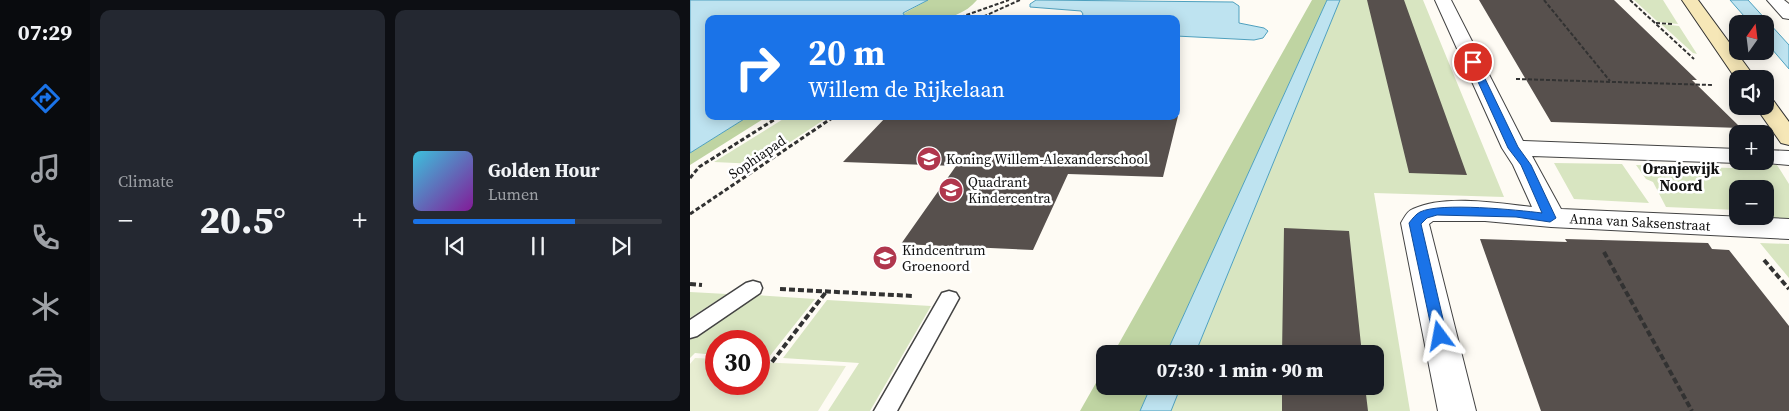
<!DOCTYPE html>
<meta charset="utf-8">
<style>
:root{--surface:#171b24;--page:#242831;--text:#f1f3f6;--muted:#9ea1a6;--line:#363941;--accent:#1a73e8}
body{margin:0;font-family:"Source Serif 4",serif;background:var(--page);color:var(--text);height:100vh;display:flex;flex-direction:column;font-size:19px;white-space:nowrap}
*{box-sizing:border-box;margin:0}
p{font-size:16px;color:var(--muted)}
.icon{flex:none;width:28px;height:28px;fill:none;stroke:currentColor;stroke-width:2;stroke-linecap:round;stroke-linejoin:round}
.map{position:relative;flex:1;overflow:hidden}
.side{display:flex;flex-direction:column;gap:10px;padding:10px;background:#0d0f14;width:600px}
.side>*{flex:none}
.guide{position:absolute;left:15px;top:15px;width:475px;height:105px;border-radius:10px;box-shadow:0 2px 12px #0003;background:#1a73e8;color:#fff;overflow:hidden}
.needle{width:32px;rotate:14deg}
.tools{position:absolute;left:1039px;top:15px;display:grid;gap:10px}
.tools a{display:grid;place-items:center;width:45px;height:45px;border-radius:10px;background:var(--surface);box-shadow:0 2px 12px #0003;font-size:25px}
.speed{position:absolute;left:15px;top:330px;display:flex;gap:10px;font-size:25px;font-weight:700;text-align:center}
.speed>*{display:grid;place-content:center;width:65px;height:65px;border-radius:50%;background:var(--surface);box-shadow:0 2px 12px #0003;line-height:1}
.speed .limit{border:8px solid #d22;background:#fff;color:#111}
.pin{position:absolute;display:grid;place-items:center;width:42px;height:42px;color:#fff;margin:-21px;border:2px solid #fff;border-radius:50%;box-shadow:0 1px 5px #0007}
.me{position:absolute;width:55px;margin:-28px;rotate:347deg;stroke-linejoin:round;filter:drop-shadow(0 0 4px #0008)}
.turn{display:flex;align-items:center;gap:18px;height:105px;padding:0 20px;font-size:22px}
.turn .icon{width:65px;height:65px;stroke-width:2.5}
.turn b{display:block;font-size:35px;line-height:42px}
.big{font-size:38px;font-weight:800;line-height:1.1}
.side .tile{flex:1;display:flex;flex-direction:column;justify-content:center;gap:8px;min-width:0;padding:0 18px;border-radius:10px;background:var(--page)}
.song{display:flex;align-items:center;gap:15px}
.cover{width:60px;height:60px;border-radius:8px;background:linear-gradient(135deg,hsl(190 70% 55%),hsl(290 70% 35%))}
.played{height:5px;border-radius:2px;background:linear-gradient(90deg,var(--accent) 65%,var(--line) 65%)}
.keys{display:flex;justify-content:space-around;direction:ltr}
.heat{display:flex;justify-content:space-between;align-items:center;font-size:28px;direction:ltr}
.side .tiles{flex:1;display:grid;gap:10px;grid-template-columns:repeat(2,1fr)}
.trip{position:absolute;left:406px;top:345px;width:288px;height:50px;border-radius:10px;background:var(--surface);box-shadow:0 2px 12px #0003;font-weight:800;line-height:50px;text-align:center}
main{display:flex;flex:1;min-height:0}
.dock{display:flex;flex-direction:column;width:90px;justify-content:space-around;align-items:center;background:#090b0e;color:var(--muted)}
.dock .icon{width:35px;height:35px}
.dock .selected{color:var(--accent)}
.dock b{font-size:22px;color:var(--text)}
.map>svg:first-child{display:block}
</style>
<main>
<nav class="dock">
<b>07:29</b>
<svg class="icon selected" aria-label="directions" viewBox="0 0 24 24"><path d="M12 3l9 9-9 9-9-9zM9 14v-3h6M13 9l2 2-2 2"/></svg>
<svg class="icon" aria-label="music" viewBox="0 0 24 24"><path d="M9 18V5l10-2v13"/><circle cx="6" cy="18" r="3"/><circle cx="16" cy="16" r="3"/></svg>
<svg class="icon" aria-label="phone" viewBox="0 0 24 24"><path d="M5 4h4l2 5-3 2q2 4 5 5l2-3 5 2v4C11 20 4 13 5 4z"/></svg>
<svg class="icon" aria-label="climate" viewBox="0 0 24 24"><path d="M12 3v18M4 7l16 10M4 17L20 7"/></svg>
<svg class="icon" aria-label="car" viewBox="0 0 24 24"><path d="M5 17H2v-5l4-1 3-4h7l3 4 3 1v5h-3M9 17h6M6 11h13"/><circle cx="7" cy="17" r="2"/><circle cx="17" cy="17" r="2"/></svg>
</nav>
<section class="side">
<div class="tiles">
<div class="tile"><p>Climate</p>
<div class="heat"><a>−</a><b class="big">20.5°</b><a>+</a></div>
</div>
<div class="tile">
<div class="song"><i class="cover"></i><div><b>Golden Hour</b><p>Lumen</p></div></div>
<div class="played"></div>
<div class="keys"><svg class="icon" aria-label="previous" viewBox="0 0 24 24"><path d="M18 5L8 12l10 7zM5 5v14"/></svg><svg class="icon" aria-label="pause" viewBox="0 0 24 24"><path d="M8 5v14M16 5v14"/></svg><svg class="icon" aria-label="next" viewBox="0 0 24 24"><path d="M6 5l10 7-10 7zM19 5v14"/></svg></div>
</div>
</div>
</section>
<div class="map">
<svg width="1099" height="411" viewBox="0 0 1099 411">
<rect width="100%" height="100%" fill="#fefbf4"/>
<path fill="#d8e5c1" d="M650,0H733L814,197L684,193L720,411H481L491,386H685V354H505Z
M944,0H973L988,24L968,22Z
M971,24L989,26L1007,54L1003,53Z
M98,116H120L135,119L67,164L24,162Z
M864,163L932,164L959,203L884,199Z
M946,165L1074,169L1078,165H1087L1099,184V221L1075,220L1066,216H1075V189H1048L1047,210L976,207L963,182L956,179Z
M1070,243L1099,244V278Z
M0,292L37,294L0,318Z
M65,295L125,299L79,357H69V341H26V355L5,353L0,358V340Z
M137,300L241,306L180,411H138L169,363L93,358Z"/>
<path fill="#bfd4a2" d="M238,0H287C271,20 234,26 213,14Z
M622,0H637L476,354H423Z
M59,116H78L0,165V153Z
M415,367V386H461L450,411H390Z"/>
<path fill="#e7edd1" d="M5,358L26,359V384H69V362L156,366L128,411H0V364Z"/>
<path fill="#bee3f0" stroke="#4ea0be" d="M0,0H238L213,13L214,15L221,17V19H19V116H59L0,153Z
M346,0L543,2L549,6V23L574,28L578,31L573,38L564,40L486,36V19H390L393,14L391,11L340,7V4Z
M637,0H650L505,354H476Z
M1040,0H1058L1099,45V69L1075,41V24H1061Z
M461,386H491L481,411H450Z"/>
<path fill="#57504d" d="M677,0H714L777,175L719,173Z
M789,0H924L1007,80H1002L1051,128L861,122Z
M197,116H488L473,177L378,174L343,250L211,244L266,166L153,162Z
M594,228L659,231L672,354H592Z
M790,239L877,242L875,239L1018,243L1022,249L1039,250L1099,326V411H851Z
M592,386H675L678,411H592Z"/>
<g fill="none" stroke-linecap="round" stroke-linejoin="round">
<defs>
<path id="lane" d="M63,281L70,283L72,288L70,293L7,336L0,338V320L56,283Z
M259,291L266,293L269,298L207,411H184L252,293Z"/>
<path id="street" d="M745,0H761L833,141L1048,149V161H1057L1048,163L842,156L871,209L1099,219V239L861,227L795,221H743L739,224L786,411H748L711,223C714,218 717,211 723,209C754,194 809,203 842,207L823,165L812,148Z
M1077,0H1094L1099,4V19L1093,18Z
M1075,150L1099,151V165L1066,162L1075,161Z"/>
<path id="secondary" d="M992,0H1008L1066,79H1048V82Z
M1075,98L1083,100L1099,122V145L1091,143L1065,106H1075Z"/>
</defs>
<use href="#lane" stroke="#434343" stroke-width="3"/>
<use href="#street" stroke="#434343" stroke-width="2"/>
<use href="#secondary" stroke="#323232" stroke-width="2"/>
<path stroke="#323232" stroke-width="2" stroke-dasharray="4 2" stroke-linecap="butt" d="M854,0L920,81
M940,0L1004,59
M265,19L319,0
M288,19L330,0
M966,23L982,24
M826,79L1022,85"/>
<path stroke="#323232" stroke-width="3" stroke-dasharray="4.5 2.5" stroke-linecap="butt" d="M0,178L9,167L90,116
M0,214L145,116"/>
<path stroke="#323232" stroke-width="4" stroke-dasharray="6 3" stroke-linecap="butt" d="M914,252L1002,411
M1074,260L1099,289
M0,284L12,285
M90,289L224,296
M82,362L136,292"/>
<use href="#lane" fill="#fff" fill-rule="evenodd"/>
<use href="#street" fill="#fff" fill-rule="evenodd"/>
<use href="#secondary" fill="#f6e7b7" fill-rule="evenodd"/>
</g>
<path fill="#1a73e8" stroke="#114b97" d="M780,61L787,62L828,147L841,165L866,218L860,222L826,217L747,215L737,218L731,224L757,336L755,340L750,342L745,340L743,336L719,223C722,219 726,214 730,212C750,202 828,210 852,213L831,165L818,148L779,62Z"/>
<defs>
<symbol id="school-disc" viewBox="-11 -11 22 22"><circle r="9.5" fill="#b0374d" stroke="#fff"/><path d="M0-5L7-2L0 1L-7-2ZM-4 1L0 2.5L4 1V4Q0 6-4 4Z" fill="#fff"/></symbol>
</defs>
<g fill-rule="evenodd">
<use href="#school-disc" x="225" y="145" width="28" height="28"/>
<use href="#school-disc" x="247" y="176" width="28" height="28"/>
<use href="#school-disc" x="181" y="244" width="28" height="28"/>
</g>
<g text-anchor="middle" stroke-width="5" stroke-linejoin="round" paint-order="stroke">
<g font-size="14" fill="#101010" stroke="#fff">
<text transform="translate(67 157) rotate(-34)" y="5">Sophiapad</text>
<text transform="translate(950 222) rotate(3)" y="5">Anna van Saksenstraat</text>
</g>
<g font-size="14" fill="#101010" stroke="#fff" text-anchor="start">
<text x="256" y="164">Koning Willem-Alexanderschool</text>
<text x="278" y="187">Quadrant<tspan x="278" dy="16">Kindercentra</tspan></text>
<text x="212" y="255">Kindcentrum<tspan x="212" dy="16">Groenoord</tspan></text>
</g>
<g font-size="15" font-weight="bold" fill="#101010" stroke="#fff">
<text x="991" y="174">Oranjewijk<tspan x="991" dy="17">Noord</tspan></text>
</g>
</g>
</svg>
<div class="tools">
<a><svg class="needle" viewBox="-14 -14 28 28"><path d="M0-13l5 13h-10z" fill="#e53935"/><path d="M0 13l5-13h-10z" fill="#9ea1a6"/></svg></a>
<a><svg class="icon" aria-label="sound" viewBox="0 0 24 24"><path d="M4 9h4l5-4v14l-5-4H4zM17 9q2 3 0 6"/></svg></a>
<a>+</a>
<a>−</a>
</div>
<div class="speed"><div class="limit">30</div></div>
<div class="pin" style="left:783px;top:62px;background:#d93025"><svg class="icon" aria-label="arrive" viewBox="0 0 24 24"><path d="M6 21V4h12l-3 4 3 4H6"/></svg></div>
<svg class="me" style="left:750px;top:336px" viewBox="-20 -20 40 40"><path d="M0-17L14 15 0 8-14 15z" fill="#1a73e8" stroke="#fff" stroke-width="4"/></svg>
<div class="trip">07:30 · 1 min · 90 m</div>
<div class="guide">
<div class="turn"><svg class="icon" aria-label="right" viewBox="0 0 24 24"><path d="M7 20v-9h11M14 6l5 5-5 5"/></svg><div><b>20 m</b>Willem de Rijkelaan</div></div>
</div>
</div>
</main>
